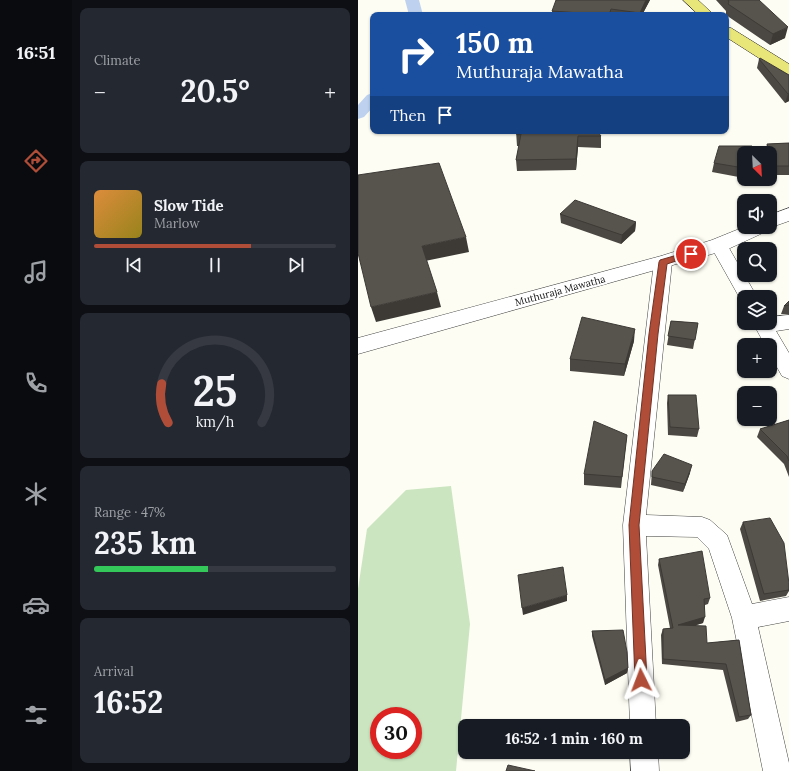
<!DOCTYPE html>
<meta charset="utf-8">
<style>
:root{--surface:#171b24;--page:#242831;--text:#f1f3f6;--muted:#9ea1a6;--line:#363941;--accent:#af4d38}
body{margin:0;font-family:Lora,serif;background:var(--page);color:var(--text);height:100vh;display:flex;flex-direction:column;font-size:15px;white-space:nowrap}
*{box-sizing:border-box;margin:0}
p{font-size:13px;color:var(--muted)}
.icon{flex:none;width:22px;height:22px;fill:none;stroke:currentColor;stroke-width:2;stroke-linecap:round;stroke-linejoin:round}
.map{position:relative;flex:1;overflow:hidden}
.details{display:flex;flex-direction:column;gap:8px;padding:8px;background:#0d0f14;width:286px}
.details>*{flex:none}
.top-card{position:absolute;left:12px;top:12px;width:359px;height:122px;border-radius:8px;box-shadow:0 1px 3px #0004;background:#1a4fa0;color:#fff;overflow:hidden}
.needle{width:26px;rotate:156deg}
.tools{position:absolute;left:379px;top:146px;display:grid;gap:8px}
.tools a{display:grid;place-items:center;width:40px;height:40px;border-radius:8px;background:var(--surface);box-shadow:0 1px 3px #0004;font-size:20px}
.speed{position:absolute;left:12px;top:707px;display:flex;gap:8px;font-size:20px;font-weight:700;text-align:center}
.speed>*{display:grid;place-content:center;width:52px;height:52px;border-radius:50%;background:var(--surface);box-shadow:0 1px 3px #0004;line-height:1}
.speed .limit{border:6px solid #d22;background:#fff;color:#111}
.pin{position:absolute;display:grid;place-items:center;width:34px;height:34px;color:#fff;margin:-17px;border:2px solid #fff;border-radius:50%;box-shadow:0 1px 4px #0007}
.me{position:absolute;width:44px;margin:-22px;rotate:357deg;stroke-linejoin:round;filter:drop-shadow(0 0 3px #0008)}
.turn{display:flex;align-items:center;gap:14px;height:84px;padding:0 20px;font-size:18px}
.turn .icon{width:52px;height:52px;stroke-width:2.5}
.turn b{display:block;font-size:28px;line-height:34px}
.then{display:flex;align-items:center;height:38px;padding:0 20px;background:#0003;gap:8px;font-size:15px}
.big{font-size:30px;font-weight:700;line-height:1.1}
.details .card{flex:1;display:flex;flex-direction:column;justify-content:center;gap:6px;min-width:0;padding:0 14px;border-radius:8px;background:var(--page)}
.details .dial{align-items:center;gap:0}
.dial svg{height:104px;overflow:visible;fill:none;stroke:var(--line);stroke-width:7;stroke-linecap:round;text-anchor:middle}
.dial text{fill:var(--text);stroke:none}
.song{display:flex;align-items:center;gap:12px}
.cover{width:48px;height:48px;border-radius:6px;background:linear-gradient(135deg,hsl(30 70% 55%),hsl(50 70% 35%))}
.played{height:4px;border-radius:2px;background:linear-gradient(90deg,var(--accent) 65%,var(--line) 65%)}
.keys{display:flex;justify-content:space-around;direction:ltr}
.heat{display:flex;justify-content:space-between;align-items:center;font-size:22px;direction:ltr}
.charge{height:6px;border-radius:3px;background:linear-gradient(90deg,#34c759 47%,var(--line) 0)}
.trip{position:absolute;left:100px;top:719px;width:232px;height:40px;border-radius:8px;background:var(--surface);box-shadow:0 1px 3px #0004;font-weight:700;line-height:40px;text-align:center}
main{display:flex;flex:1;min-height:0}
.tabs{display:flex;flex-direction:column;width:72px;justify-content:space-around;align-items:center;background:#090b0e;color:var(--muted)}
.tabs .icon{width:28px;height:28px}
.tabs .active{color:var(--accent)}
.tabs b{font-size:18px;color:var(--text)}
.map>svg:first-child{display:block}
</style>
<main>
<nav class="tabs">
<b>16:51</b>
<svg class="icon active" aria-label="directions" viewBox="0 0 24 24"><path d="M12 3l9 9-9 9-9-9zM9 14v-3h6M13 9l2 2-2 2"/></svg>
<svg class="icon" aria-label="music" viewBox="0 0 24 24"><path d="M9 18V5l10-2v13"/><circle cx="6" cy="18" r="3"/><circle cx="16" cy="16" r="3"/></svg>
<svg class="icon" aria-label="phone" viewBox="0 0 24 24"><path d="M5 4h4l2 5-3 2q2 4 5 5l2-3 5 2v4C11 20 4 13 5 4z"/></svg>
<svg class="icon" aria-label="climate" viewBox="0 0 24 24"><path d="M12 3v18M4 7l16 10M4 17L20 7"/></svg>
<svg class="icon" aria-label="car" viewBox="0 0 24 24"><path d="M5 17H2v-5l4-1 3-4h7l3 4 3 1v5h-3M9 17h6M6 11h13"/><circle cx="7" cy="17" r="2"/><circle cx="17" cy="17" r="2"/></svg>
<svg class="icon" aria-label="filters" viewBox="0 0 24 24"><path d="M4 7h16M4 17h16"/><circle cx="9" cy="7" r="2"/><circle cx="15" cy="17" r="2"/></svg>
</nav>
<section class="details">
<div class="card"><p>Climate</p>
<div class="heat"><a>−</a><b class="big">20.5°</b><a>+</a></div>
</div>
<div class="card">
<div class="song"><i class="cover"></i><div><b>Slow Tide</b><p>Marlow</p></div></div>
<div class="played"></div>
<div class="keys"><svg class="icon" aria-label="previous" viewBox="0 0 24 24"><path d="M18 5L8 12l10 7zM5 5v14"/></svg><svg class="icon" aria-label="pause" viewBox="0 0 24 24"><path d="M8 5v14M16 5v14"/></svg><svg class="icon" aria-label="next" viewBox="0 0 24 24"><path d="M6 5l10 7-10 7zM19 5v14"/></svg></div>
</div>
<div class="card dial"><svg viewBox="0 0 100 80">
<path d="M14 69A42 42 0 1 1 86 69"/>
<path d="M14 69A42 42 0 0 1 9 39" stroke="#af4d38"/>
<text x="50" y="56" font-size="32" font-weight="700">25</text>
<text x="50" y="72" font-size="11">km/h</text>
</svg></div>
<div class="card"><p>Range · 47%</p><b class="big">235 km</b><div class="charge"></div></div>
<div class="card"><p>Arrival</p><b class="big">16:52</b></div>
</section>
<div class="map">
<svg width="431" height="771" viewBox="0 0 431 771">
<rect width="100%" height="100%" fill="#fdfdf3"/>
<path fill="#cbe5c0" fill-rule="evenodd" d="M93,486L112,624L98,771H0V589L9,529L48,490ZM21,716H55V750H21Z"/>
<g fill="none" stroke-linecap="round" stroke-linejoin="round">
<path fill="#bed2ef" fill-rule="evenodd" d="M47,0H61L65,15H51Z
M15,93V107L6,117L0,119V105L9,95Z"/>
<defs>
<path id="minor" d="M361,239L367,241L399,297H386V302H384L352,245L355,241Z
M305,256L311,258L314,262L288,515L344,517L352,520L369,535L394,604L431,597V621L400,627L431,763V771H405L374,618L351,549L339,537L288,536L298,726H272L265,525L296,262L299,258Z
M431,315V329L418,331L431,353V379L424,376L412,355V345H407L395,323H412V317Z
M272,752H300L301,771H273Z"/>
<path id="tertiary" d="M431,208V221L411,228L409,231L368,250L0,354V338L303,256L354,240L386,227H412V215Z"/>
<path id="primary" d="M325,0H340L356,15H341Z
M368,27L373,28L431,64V76L426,74L368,37Z"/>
</defs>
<use href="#minor" stroke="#424242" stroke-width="1"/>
<use href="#tertiary" stroke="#424242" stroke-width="1"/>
<use href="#primary" stroke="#202020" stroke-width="1"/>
<use href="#minor" fill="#fff" fill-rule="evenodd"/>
<use href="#tertiary" fill="#fff" fill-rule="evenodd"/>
<use href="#primary" fill="#e8e579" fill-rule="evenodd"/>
</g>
<path fill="#4b4742" d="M292,0L284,15H194V11Z
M358,0H401L427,38L412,45L368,15V11Z
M401,59L431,75V101L427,103L399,68Z
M158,131L243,136V148L220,147L218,170L159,171L158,160L161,146H159Z
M431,143V175H414L412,170V153H407L409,144Z
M394,146L393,153H386V178L354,172L356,163Z
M202,214L278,222L277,231L263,244L203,223Z
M431,301V314H423L426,306Z
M313,321L340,323L335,349L309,345Z
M276,341L266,376L212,371V359Z
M310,395L341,429L339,437L310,435L309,403Z
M431,420V477L426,464L399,437L402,429Z
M269,435L263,488L226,485V474Z
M294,471L332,473L325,492L293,485Z
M385,522L431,584V591L428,596L402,601L382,529Z
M301,559L352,598L350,604L347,605L345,623L338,625L349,643L381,640L393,715L390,719L378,722L365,670L304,664L303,635L305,629L312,628L300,565Z
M234,631L270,668L269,673L247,685L234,636Z"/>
<path fill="#3d3a36" d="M288,0H292L284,15H281L282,13Z
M430,27L427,38L412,45L415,34Z
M430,94H431V101L427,103Z
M220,136V147L218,170V159Z
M278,222L277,231L263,244L264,235Z
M108,237L111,252L67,261L64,246Z
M79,292L83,307L18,322L13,307Z
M277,329L276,341L266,376L267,364Z
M334,465L332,473L325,492L327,484Z
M209,595V601L165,615L164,608Z
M347,617L345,623L319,631L320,625Z
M270,668L269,673L247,685V680Z"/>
<path fill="#57534d" stroke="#3d3a36" d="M198,0H288L282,13L253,9L251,15L194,11Z
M370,0H401L430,27L415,34L370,4L371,2Z
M402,58L431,75V94H430L401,59Z
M158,131H239L243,136H220L218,159L158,160L163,134H158Z
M431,143V166H416L409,144Z
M361,146H394L392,153H386V168L356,163Z
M81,163L108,237L64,246L79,292L13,307L0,253V175Z
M217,200L278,222L264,235L202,214Z
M431,301V305L426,306Z
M224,317L277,329L267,364L212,359Z
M313,321L340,323L337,340L310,336Z
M310,395H338L341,429L312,427Z
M431,420V461L429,456L402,429Z
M236,421L269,435L264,477L226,474Z
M306,454L334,465L327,484L294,477V471Z
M412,518L426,543L431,584V590L406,594L385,522Z
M344,551L352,598L346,599L347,617L320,625L348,626L349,643L381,640L393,715L381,717L368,664L305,659V629L315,628L301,559Z
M205,567L209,595L164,608L160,575Z
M265,630L269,652L270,668L247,680L234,631Z
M150,765L177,771H148Z"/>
<path fill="#af4d38" stroke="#723224" d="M333,251L337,254L336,255L309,264L300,334L281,525L289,680L287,684L283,685L279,684L277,680L271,525L291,334L301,262L302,260Z"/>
<g text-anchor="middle" stroke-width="4" stroke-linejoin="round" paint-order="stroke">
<g font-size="10" fill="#0f0f0f" stroke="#fff">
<text transform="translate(202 290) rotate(-15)" y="4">Muthuraja Mawatha</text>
</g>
</g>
</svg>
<div class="tools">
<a><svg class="needle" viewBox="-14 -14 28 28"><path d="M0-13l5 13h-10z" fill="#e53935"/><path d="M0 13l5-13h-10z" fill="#9ea1a6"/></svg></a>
<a><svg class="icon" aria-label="sound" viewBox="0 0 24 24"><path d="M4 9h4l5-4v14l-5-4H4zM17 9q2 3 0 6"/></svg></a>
<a><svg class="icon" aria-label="search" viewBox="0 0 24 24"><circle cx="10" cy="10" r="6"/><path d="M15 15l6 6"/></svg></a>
<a><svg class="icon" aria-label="layers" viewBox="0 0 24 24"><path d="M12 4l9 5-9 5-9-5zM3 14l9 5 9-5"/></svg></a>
<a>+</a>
<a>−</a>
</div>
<div class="speed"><div class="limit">30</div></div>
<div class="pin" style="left:333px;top:254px;background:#d93025"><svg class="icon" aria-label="arrive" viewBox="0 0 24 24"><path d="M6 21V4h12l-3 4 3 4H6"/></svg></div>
<svg class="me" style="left:283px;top:680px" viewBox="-20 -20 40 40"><path d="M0-17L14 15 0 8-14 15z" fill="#af4d38" stroke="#fff" stroke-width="4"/></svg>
<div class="trip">16:52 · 1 min · 160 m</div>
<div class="top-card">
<div class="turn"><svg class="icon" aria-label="right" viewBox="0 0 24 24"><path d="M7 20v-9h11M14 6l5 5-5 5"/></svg><div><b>150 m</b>Muthuraja Mawatha</div></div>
<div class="then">Then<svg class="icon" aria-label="arrive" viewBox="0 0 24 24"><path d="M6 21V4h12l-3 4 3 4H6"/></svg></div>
</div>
</div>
</main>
